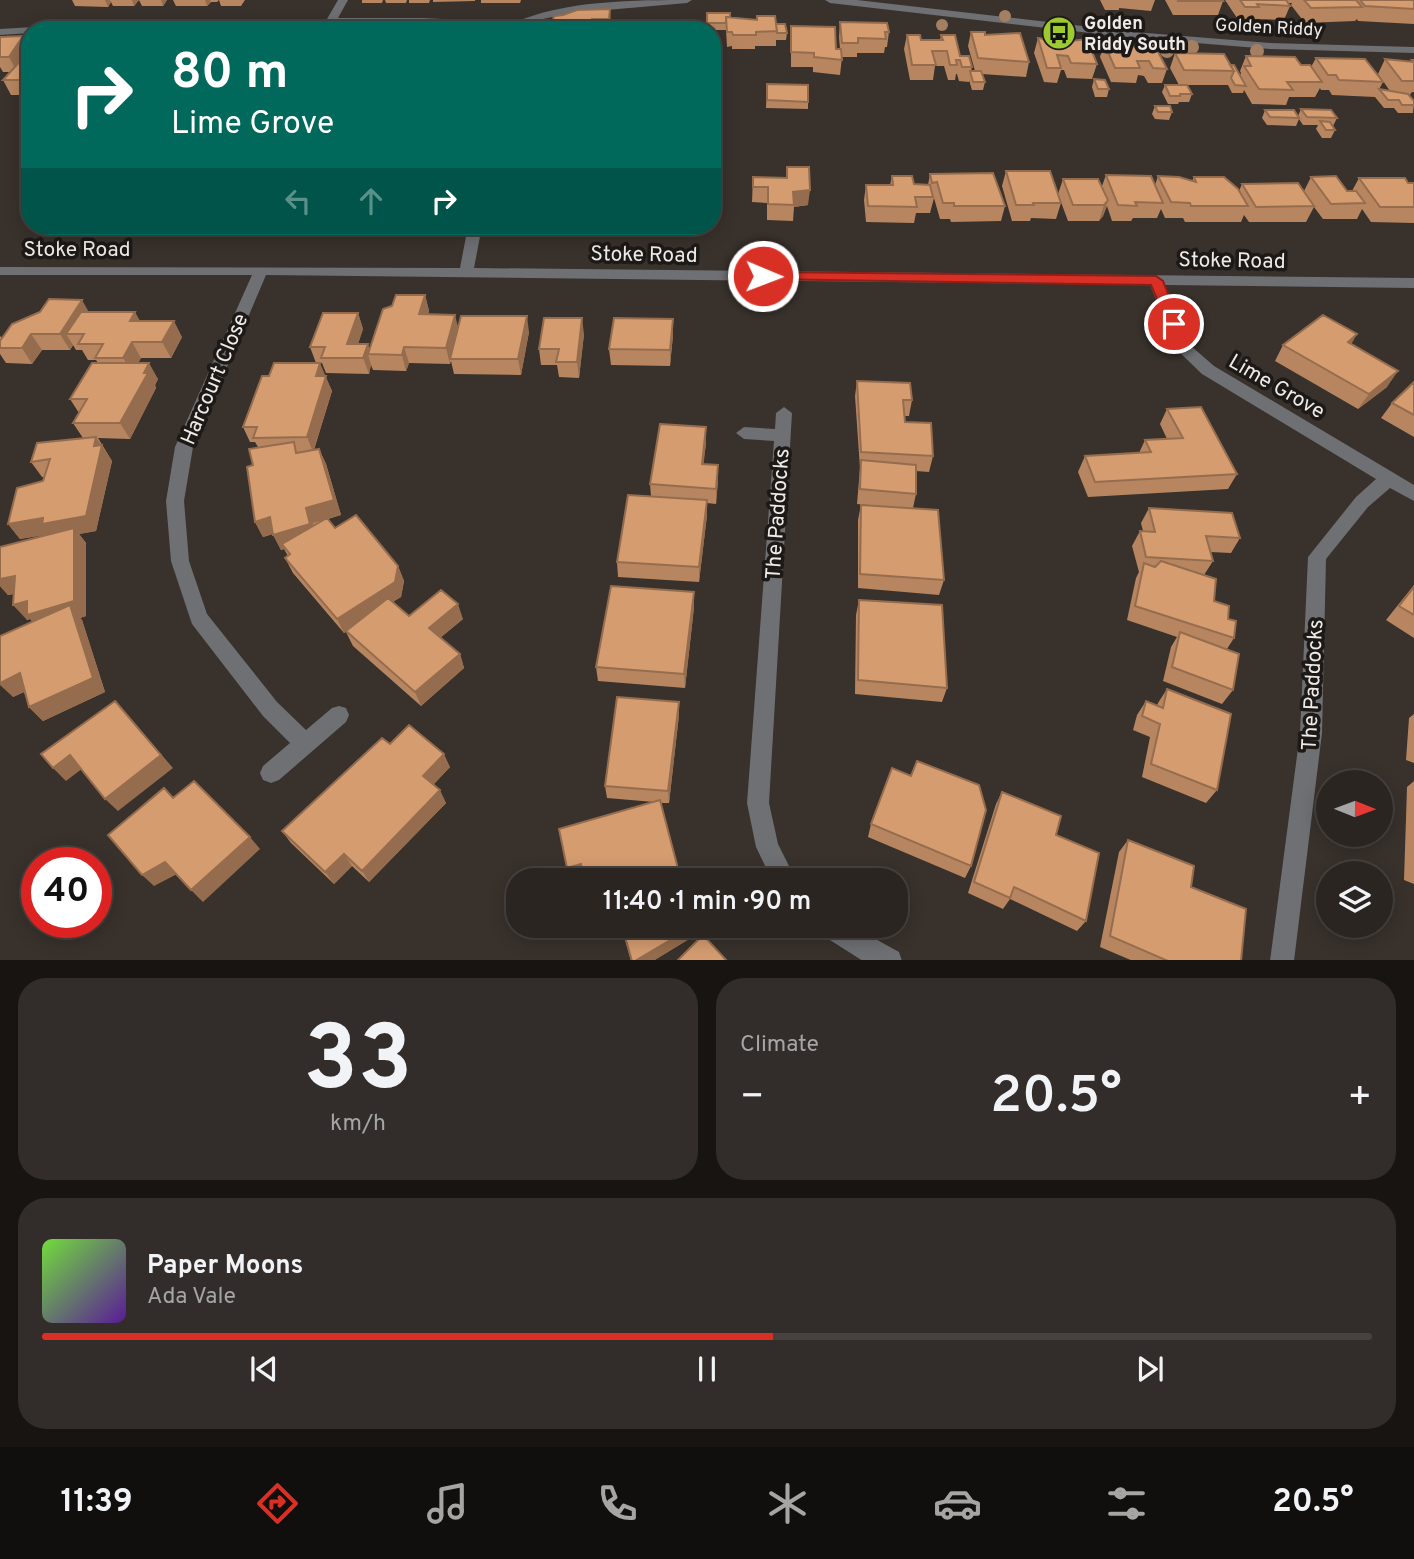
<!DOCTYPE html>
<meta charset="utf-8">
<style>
:root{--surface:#2a2521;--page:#322d2a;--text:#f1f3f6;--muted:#a5a5a5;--line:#46423f;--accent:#d93025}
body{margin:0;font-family:Overpass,sans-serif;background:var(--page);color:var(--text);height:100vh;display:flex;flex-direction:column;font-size:26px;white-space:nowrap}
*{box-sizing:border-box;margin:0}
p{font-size:23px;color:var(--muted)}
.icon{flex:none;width:38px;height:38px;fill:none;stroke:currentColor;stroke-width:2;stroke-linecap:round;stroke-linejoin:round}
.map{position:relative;height:960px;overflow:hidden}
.sheet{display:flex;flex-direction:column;gap:18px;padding:18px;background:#171412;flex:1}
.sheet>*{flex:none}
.banner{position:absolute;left:21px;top:21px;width:700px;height:214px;border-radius:28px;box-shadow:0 4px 18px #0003,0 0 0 2px var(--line);background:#00695c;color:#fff;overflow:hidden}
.needle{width:46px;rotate:91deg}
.controls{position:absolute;left:1316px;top:770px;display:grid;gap:14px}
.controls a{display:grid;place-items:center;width:77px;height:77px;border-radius:50%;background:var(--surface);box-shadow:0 4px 18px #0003,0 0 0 2px var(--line);font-size:35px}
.speed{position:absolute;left:21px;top:847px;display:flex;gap:14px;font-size:35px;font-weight:700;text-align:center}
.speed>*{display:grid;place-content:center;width:91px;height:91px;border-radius:50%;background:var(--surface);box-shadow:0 4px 18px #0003,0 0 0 2px var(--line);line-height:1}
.speed .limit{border:10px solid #d22;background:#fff;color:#111}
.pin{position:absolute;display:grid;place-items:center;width:60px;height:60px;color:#fff;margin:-30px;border:4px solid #fff;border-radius:50%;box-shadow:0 2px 7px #0007}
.me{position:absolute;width:77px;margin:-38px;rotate:91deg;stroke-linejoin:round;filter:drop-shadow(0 0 5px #0008)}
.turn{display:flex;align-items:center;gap:24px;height:147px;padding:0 35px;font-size:32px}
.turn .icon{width:91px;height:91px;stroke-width:2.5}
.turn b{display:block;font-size:49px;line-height:60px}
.lanes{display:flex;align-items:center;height:66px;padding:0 35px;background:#0003;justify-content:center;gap:35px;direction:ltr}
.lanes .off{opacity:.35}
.big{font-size:52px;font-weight:600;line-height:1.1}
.sheet .tile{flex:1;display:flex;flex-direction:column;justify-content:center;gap:10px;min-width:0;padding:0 24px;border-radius:28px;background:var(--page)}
.sheet .dial{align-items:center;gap:0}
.dial b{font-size:91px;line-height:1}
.song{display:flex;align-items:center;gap:21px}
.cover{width:84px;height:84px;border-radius:10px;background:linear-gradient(135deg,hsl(100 70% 55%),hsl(270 70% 35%))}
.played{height:7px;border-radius:4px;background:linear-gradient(90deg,var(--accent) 55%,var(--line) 55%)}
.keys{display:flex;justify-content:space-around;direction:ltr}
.heat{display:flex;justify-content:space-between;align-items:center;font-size:38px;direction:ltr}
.sheet .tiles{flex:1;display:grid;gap:18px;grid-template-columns:1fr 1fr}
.tile:last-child{grid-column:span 2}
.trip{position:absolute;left:506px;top:868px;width:402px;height:70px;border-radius:28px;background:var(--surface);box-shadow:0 4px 18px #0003,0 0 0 2px var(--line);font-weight:600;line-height:70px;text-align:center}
.tabs{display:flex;height:112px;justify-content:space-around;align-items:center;background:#110f0d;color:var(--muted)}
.tabs .icon{width:49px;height:49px}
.tabs .selected{color:var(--accent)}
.tabs b{font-size:32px;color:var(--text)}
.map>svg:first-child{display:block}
</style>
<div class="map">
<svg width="1414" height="961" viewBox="0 0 1414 961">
<rect width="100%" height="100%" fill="#38312c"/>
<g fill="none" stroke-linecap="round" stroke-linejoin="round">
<path fill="#6f7073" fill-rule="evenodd" d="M338,0H348L338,18H424L513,23C566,0 635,0 692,0L687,3L572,13L533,21L515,29L393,24L30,30V33L0,35V29L102,23L327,19Z
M825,0H857L1134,32L1270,43L1414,47V53L1270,49L1134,38L830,3Z
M468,226H482L474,268L1414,278V288L1165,285L1191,346L1214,366L1414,485V501L1390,488L1368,507L1326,559L1322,733L1294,961H1270L1300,733L1308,557L1356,497L1376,479L1202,374L1176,349L1150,285L266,275L193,447L184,501L189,561L207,614L277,702L306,730L332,708L339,706L346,708L349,715L346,722L279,780L271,783L263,780L260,773L263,766L290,743L263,716L192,624L171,561L166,501L175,447L252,275H0V267L460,268Z
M784,407L792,413L769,803L778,844L796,880H772L756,847L747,803L774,441L744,439L736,433L744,427L775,429L776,413Z
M819,926H852L899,952L902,961H863L822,935Z"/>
</g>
<g fill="#a57f62">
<circle cx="1005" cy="16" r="6"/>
<circle cx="942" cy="25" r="6"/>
<circle cx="1192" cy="47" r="7"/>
<circle cx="1167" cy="51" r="7"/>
<circle cx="1257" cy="51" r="7"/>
</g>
<path fill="#b78660" d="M72,0H139L134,6H113L111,2L108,7L75,6Z
M139,0H167L163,6H142Z
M173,0H219L217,2H211L207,6H176Z
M219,0H245L241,6H221Z
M362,0H383L382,3H362Z
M385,0H407L406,3H386Z
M409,0H430L429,3H409Z
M433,0H475V1L433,2Z
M481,0H521L520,3H481Z
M1100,0H1155L1151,11L1119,8V10H1105Z
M1165,0H1222L1223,1L1218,15H1173Z
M1225,0H1414V24L1358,21L1357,19L1355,21L1305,23L1291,5L1292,3H1288L1290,6L1284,20L1254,19L1253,22L1239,21Z
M610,9V27L553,30L552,23L563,15Z
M707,13L776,24L787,33L786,40H776V46H755V49H732V46L727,47L726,30H707Z
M840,22L889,32L887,47H885L884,53H857V57H842L840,75L813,72V67H791V26L836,49H840L839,37Z
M971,32L985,35L1029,62L1026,77L982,74L985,82L983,90H972L969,80V82L959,81L957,74H956L955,80H948L944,66H935L933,80H910L904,49L907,35L921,40H940L941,35L972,67L971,71H975L968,46Z
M0,37L30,49V52L26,58H30V95H11L3,80L10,72H3L0,67Z
M1038,38L1097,64L1092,79L1067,78L1064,70H1061L1057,83L1044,82L1034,53Z
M1104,43L1139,46L1140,44L1167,69L1162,83H1148L1144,76L1138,75L1136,83L1111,82L1100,57Z
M1175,53L1230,65L1240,76L1241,73L1240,71L1246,56L1311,67L1316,58L1383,82L1375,97L1332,95L1329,90H1321L1320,88L1315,97H1289L1286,105L1252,104L1244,90L1243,93H1232L1228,85H1179L1170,68Z
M1385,59L1411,62L1412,60H1414V92H1412L1409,96L1414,101L1413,113H1398L1394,108H1384L1375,97L1379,89L1390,91L1378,74Z
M1094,79L1109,89L1107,97H1095L1092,87Z
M767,84L808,102V109L766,108Z
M1165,85L1192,94L1189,102H1179L1178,104H1168L1162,92Z
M1155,106L1172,112L1169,120L1155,119L1152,114Z
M1301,109L1337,118L1333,126L1335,130L1331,138H1322L1316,129L1318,125H1303L1299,119L1296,126L1267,125L1262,118L1265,110L1298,116Z
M787,167L808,205L794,207L793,221L767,220V203L752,202L753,177L786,178Z
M1006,171L1061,203L1056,219L1031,218L1030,221H1012L1002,186Z
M930,174L1005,206L1001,221L951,222L950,219H940L934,198L930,213H916L914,223L866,222L864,200L866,185H890L892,176L914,184L928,185Z
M1106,175L1155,185L1158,176L1192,181L1194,177L1239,191L1242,184L1304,191L1311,177L1347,191H1352L1359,178L1414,183V223L1371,222L1362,209L1357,219H1323L1314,207L1306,222H1249L1244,215L1241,222H1185L1183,218H1165L1161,209L1157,218H1133L1131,221H1112L1107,206L1103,216L1099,221H1068L1058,194L1063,179L1102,186Z
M425,295L429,311L428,315L458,326L529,332L521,375L454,374L451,361L450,364L409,363L406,371L373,370L371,365L369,374L326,373L322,363H316L310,347L358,313L363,329L358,344L369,350Z
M89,312L140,321L182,337L171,358H141L138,363L158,379L155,385L156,388L130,439L98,438L112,461L96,531L79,534L86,543V616L80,618L82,620L105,692L43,721L29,707L24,692L13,697L33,622L30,619L27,620L14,594L8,595L0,586V547L50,534L20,539L8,524L43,481L44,477H42L31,462L83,438L73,423L79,413L70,399L98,363L96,360H88L82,350H76L73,345L70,350H42L32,364L6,363L0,354V336L2,338Z
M673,319V335L670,366L611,365L609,349Z
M584,334L579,378L559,377L557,365H541L539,349Z
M1351,344L1387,387L1358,409L1275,361L1283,345Z
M325,376L332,391L314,450L319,449L326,464L341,515L328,519L335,528L398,566L404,581L401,597L392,602L409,616L463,619L440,638L460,654L464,668L421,706L353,646L346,632L344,633L293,573L285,558L288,556L284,549L281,550L273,534L263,537L255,522L253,465L258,447L255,442H250L243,427Z
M857,381L912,400L909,416H905V422L933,456L929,472L916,471V494L913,508L944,580L939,595L858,588V520L861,505L879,506L857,504L860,468L855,396Z
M1414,382V437L1381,418L1392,403Z
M1167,409L1237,474L1228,489L1088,497L1078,472L1085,456L1139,453L1145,440L1167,439L1160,424Z
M706,443L703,464L718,480L716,504L707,503V515L699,582L618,577L617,562L651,496L650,484Z
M1149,508L1240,538L1231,553L1210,552L1213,561L1204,575L1214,601L1228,619L1234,638L1227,649L1233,690L1222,704L1163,681L1171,647L1177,637L1127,620L1136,578L1139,572L1132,546L1140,531H1143L1141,523Z
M1414,585V638L1386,620Z
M859,600L947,688L942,702L855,694L856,615Z
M694,607L685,688L598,681L596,667Z
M1167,689L1217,790L1206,803L1142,777L1150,737L1133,730L1137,715L1146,701L1157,706L1158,703Z
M679,702V715L669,803H661L583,876L570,879L654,802L607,798L605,786Z
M1414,714V763L1406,760L1409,718Z
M390,744L450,767L434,784L446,803L369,882L352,866L334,884L291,843L282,831Z
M911,776L971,866L965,878L868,837L871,824Z
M1414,781V884L1404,880L1407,787Z
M1002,792L1056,835L1086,921L1077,931L1010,899L1003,909L968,893L996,804Z
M1128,840L1191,887L1241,961H1133L1100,947L1119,852Z
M621,926H699V933L653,961H631Z"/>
<path fill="#956d4e" d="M105,0H110L111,2L108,7Z
M132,0H139L134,6Z
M161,0H167L163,6Z
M205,0H210L211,2L207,6Z
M610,9L611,24L609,30V19Z
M23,36L30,49V52L17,72L9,57Z
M810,190L808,205L794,207L793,192Z
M1108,200L1103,216L1099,221L1104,205Z
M425,295L429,311L423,330L419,314Z
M82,300L91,316L66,334L73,345L70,350L60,334Z
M135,312L144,328L130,321Z
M358,313L363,329L353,358L347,344Z
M455,315L459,331L450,359V364L446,348Z
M527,316L529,332L521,375L518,359Z
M582,318L584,334L579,378L577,362Z
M673,319V335L670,366V350Z
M174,321L182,337L171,358L162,342Z
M31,334L42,350L32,364L22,348Z
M1357,334L1348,350V342Z
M132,342L141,358L132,373L123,358Z
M368,344L371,354H368L371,365L369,374L363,358Z
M404,347L409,363L406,371L402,355Z
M149,363L158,379L155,385L156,388L130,439L120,423Z
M320,363L332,391L313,452L307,437L316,376Z
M1398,371L1387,387L1358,409L1369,394Z
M706,427V443L702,479V464Z
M96,437L112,461L96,531L79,534L86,543V616L80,618L82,620L105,692L43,721L29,707L40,630L30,619L27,620L13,605L50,534L20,539L8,524L94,446Z
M319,449L326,464L341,515L313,523L317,539L282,544L284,549L281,550L273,535L306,508Z
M718,465V480L716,504V489Z
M707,500V515L699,582V567Z
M270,517L278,532L263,537L255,522Z
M398,566L404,581L401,597L344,633L337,619Z
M15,576L28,590L8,595L0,586V579Z
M694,592V607L685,688L684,674Z
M458,604L463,619L435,642L429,628Z
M460,654L464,668L421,706L415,692Z
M20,673L33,688L13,697L0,685V683Z
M115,701L173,768L118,811L105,799Z
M679,702V715L669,803L668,791Z
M444,754L450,767L429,789L423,776Z
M70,755L83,768L66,781L53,768Z
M440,790L446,803L369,882L362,871Z
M250,837L260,849L203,902L191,890Z
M344,854L352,866L334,884L325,872Z
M165,862L177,874L154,886L142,875Z
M581,864L584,875L570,879L567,868Z
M694,926H699V933L653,961H635Z"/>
<path fill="#d59c70" stroke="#956d4e" stroke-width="2" d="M1178,0H1222L1223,1H1178Z
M1240,0H1286L1290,6L1257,4L1259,7H1245Z
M1304,0H1356L1362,7L1311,8Z
M1360,0H1414V9L1365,6Z
M610,9L609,19H592V23H552L554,16L563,15L577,10Z
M707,13H730V17H726V23H707Z
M757,16H775L777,31L756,32V35H733L732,32H727L726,17L757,20Z
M840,22L887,23L889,32H885L886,39L858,38V43H842Z
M776,24H785L787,33H777Z
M554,25L639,27L638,30H554Z
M791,26L835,27L836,49H841L842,60L814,57V53L791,52Z
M436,27H457L456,30H435Z
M373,28L372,30H329L330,29Z
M427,28L426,30H384V29Z
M971,32H985V35L1020,33L1029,62L978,58Z
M907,35H920L921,40H943L941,35H955L960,56H969L972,67H962L960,60H956L957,65H950L947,51H932L936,65H912Z
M23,36L9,57H0V37Z
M1038,38L1063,42L1087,39L1097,64L1071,63L1068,56L1057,55L1061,68H1047Z
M1104,43L1142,47L1140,44H1154L1167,69L1153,68L1149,61H1137L1140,68H1115Z
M1175,53L1224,54L1234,71L1184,70Z
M1246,56L1295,57L1301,65H1310L1322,82H1287L1293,90L1259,89L1244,66H1251Z
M23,58H30L29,80H3Z
M1316,58L1365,59L1383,82L1339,80L1336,75H1328Z
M1385,59L1414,62L1412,60H1414V81H1402Z
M1230,65H1234L1246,86L1235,85L1231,78L1234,71Z
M970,71H981L985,82H973Z
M1094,79L1105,80L1109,89H1098Z
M767,84L808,85V102L767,100Z
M1165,85H1187L1192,94H1180V96H1170Z
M1379,89L1408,94L1414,101V105H1402L1399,100H1388Z
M1155,106H1170L1172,112H1158Z
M1301,109L1331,110L1337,118L1307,117Z
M1265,110H1294L1299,118L1270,117Z
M1320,121L1330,122L1335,130H1326Z
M787,167H809L810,190L793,192L794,205L768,204V187H753V177L787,178Z
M1006,171H1050L1061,203H1033L1034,205H1016Z
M993,173L1005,206H954V203H943L937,182L932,183L930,174Z
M1106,175L1151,176L1163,203L1135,202L1137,206L1118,205Z
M892,176H912L914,184L930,185L933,197H915L917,207L868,206L866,185H893Z
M1158,176L1179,177L1196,182L1194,177H1224L1238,189L1248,206H1191L1190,203L1171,202Z
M1336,176L1347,191H1356L1365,203L1331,204L1311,177Z
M1359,178H1405L1408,183H1414V207H1380Z
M1063,179H1098L1108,200L1104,205H1073Z
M1298,183L1314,206L1256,207L1242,184Z
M396,295H425L419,314L455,315L446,348L404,347L402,355L368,354L383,309L392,306Z
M49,299L82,300L60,334H31L22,348H0V341L12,324L40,312Z
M81,312H135L130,321H174L162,342H132L123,358H95L103,344H78L84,334H66Z
M323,313H358L347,344H368L363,358H321L325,347H310Z
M1323,315L1357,334L1348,342L1398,371L1369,394L1283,345Z
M461,316H527L518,359H450Z
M544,318H582L577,362H556L559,349H539Z
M614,318L673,319L670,350L609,349Z
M92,363H149L144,373H148L120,423H73L87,399H70Z
M274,363H320L316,376H326L307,437L253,438L257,427H243L262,376H269Z
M857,381L910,383L912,400H903L905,422L931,423L933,456L861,452Z
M1414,382V415L1392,403Z
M1201,407L1237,474L1095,482L1085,456L1151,452L1145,440L1183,438L1167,409Z
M660,424L706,427L702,464L718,465L716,489L650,484Z
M96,437L94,446L102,445L86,516L42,524L43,518L8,524L17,488L43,481L50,459L31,462L37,443Z
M294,442L296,453L319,449L334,500L306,508L310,524L273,535L270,517L255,522L247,467L253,465L249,449Z
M861,460L916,465V494L860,489Z
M628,495L707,500L699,567L617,562Z
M861,505L938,510L944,580L860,574Z
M1149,508L1232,513L1240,538L1206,536L1213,561L1146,557L1140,531L1155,532Z
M356,515L398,566L395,582L337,619L285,558L290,554L282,544L327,518L335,528Z
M74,528V601L27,615V601L13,605L15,576L0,579V547Z
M1161,561L1216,579L1214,601L1229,606L1228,619L1236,621L1234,638L1135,606L1144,563L1155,567Z
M611,586L694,592L684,674L596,667Z
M1414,587V615L1399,606Z
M441,590L458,604L429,628L460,654L415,692L346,631L388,598L409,616Z
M859,600L942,605L947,688L858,680Z
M70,605L93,678L29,707L20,673L0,683V636Z
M1180,632L1239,654L1233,690L1172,667Z
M1167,689L1231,714L1217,790L1151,764L1160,724L1142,716L1146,701L1163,708Z
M617,697L679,702L668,791L605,786Z
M115,701L161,755L105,799L70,755L53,768L41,754Z
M409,725L444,754L423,776L440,790L362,871L344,854L325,872L282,831L382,738L390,744Z
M917,761L979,785L986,810L971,866L871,824L892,768L911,776Z
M194,781L250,837L191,890L165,862L142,875L108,835L164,788L173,798Z
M1002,792L1061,816L1056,835L1099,853L1086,921L1014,887L1010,898L974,882Z
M660,800L681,880H609L608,877L596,880H584L581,864L567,868L559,829Z
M1128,840L1194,866L1191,887L1246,909L1241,961H1168L1110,936Z
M622,926H694L635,961H632Z
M703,935L727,961H677Z"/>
<path fill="#d93025" stroke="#8d1f18" stroke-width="2" d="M763,272L1156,276L1163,281L1180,324L1174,329L1169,327L1151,285L758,279L756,276Z"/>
<defs>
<symbol id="bus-disc" viewBox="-11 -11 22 22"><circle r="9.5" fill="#9dca31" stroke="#1d1917"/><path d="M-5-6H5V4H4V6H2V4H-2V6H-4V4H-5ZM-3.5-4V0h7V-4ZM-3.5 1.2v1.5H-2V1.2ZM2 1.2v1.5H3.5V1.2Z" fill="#111"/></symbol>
</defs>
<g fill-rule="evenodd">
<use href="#bus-disc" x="1040" y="14" width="38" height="38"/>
</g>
<g text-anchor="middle" stroke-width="7" stroke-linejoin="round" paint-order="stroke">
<g font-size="18" font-weight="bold" fill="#efebe8" stroke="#1d1917" text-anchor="start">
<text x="1084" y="29">Golden<tspan x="1084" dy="21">Riddy South</tspan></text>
</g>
<g font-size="18" fill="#efebe8" stroke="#1d1917">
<text transform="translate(1269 27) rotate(3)" y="6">Golden Riddy</text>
</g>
<g font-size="21" fill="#efebe8" stroke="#1d1917">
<text x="77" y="256">Stoke Road</text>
<text transform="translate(644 254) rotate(1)" y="7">Stoke Road</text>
<text transform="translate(1232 260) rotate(1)" y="7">Stoke Road</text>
<text transform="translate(214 379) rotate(-67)" y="7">Harcourt Close</text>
<text transform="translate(1277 386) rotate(30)" y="7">Lime Grove</text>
<text transform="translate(777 514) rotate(-86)" y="7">The Paddocks</text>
<text transform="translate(1312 685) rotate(-87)" y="7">The Paddocks</text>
</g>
</g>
</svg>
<div class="controls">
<a><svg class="needle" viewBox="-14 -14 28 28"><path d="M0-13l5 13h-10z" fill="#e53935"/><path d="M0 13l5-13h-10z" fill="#a5a5a5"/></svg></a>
<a><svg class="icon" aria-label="layers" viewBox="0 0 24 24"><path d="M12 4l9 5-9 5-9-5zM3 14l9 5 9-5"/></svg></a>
</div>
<div class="speed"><div class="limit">40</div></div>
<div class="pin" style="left:1174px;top:324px;background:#d93025"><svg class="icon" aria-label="arrive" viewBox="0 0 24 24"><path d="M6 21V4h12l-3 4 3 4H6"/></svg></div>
<svg class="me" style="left:763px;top:276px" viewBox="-20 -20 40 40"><circle r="17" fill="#d93025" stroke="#fff" stroke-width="3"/><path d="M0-11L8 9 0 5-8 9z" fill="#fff"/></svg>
<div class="trip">11:40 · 1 min · 90 m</div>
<div class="banner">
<div class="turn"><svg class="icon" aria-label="right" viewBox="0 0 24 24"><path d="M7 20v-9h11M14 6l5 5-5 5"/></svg><div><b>80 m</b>Lime Grove</div></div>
<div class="lanes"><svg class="icon off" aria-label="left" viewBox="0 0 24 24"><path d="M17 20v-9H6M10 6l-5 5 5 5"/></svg><svg class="icon off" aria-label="ahead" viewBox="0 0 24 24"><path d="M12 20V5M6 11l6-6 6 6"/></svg><svg class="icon" aria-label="right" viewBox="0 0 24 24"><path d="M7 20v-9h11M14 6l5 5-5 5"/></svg></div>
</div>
</div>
<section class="sheet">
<div class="tiles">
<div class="tile dial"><b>33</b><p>km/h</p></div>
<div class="tile"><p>Climate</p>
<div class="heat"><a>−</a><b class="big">20.5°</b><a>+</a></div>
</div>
<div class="tile">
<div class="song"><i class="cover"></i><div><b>Paper Moons</b><p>Ada Vale</p></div></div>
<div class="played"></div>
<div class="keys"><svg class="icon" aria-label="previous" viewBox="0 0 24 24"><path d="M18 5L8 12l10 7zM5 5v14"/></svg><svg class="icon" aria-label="pause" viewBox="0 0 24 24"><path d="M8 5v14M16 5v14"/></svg><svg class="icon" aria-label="next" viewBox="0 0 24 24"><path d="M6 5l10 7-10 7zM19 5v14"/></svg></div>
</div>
</div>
</section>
<nav class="tabs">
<b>11:39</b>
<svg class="icon selected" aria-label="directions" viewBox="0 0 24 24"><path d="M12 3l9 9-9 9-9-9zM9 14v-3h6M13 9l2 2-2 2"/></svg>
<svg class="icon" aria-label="music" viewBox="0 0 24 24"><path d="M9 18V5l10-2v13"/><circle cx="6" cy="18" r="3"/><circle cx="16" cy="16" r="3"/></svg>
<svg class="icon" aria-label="phone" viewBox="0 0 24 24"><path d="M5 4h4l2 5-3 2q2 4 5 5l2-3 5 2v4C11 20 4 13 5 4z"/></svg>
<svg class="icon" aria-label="climate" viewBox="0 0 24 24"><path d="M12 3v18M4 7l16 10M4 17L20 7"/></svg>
<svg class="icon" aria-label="car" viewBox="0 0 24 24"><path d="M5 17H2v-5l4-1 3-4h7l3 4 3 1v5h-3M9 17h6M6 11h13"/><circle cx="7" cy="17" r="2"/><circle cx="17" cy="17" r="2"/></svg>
<svg class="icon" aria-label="filters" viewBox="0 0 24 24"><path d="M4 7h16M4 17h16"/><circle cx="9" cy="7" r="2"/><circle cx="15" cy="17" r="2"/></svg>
<b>20.5°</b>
</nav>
